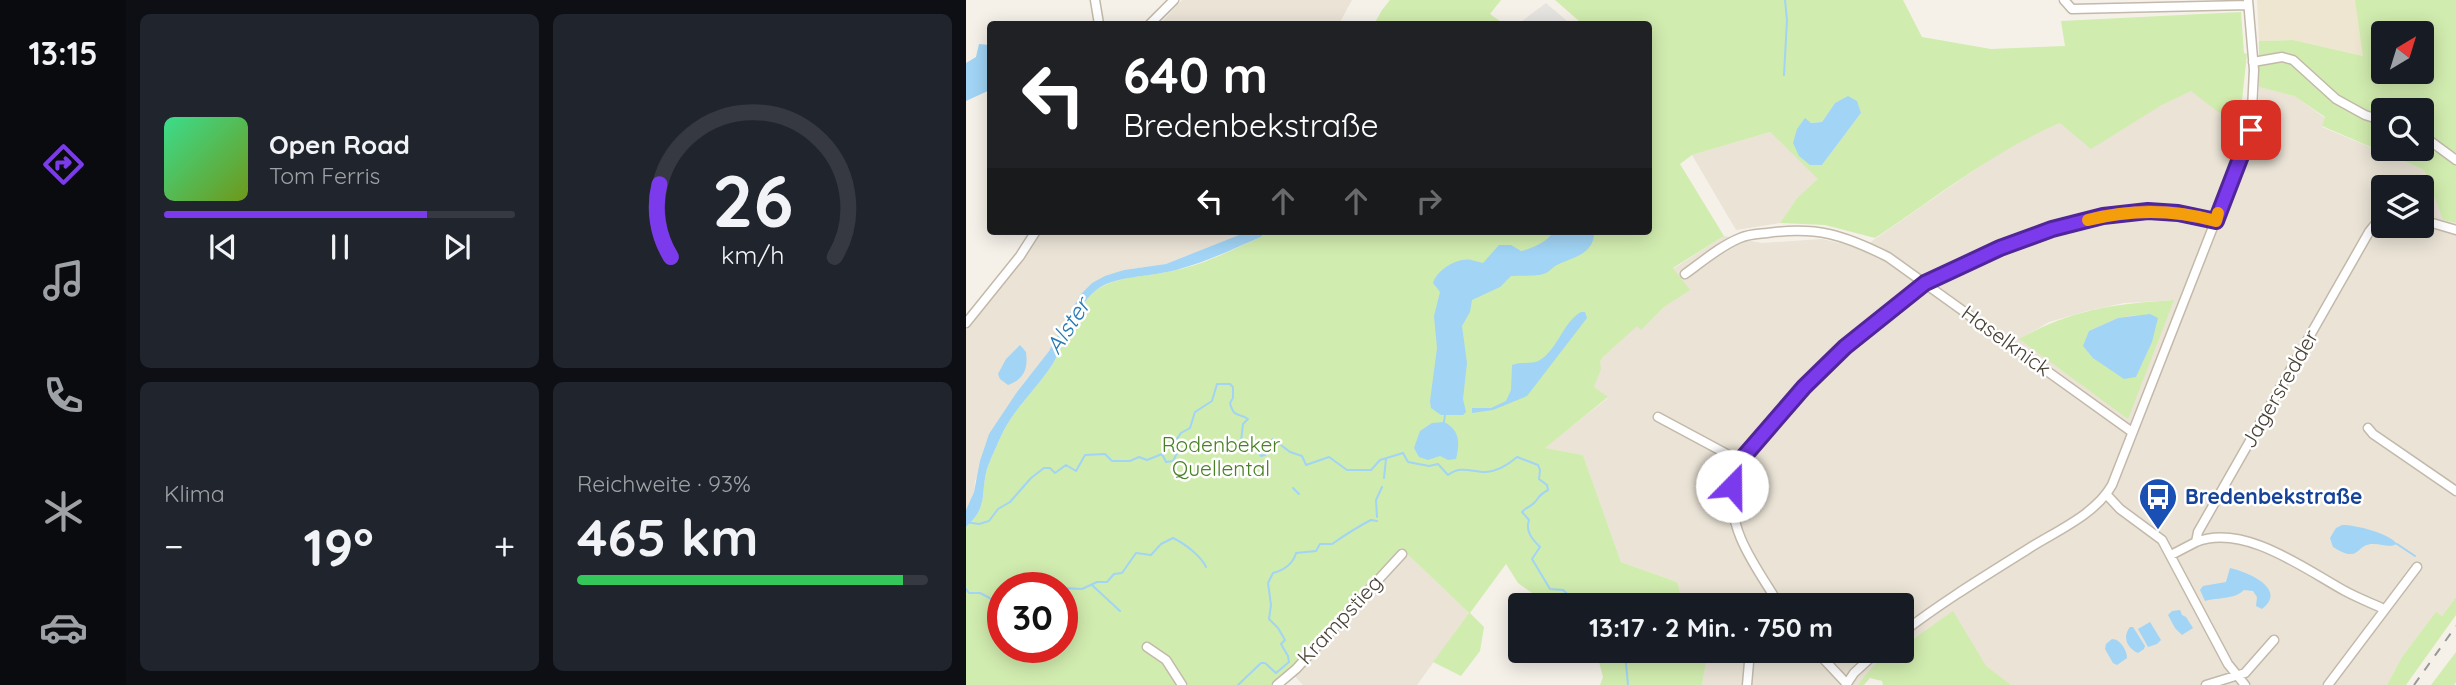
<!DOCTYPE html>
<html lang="de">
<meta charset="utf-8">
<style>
:root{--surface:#171b24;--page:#20242c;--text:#f1f3f6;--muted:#9ea1a6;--line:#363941;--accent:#7c3aed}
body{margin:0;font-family:Quicksand,sans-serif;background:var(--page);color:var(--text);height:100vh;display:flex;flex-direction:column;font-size:26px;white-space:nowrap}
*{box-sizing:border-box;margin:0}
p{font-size:23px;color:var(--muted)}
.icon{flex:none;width:38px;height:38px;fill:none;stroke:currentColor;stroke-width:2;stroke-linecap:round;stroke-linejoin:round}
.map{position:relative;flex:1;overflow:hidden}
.details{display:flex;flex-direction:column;gap:14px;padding:14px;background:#0d0f14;width:840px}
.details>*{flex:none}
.hud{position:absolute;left:21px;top:21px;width:665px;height:214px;border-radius:7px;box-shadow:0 4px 18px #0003;background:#202124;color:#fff;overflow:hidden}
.needle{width:46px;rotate:38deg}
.tools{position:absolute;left:1405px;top:21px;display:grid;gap:14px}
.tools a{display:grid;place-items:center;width:63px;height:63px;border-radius:7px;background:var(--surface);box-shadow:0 4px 18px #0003;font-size:35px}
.speed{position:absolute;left:21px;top:572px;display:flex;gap:14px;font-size:35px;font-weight:700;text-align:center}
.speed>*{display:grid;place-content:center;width:91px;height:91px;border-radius:50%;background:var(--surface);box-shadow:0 4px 18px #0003;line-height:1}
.speed .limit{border:10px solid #d22;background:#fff;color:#111}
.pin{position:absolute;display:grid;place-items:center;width:60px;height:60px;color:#fff;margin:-30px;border-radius:14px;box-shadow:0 4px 10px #0006}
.me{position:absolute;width:77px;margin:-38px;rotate:22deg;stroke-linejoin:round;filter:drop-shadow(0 0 5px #0008)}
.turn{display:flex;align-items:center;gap:24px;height:147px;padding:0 21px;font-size:32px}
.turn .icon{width:91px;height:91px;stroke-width:2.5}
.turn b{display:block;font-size:49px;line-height:60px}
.lanes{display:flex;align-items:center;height:66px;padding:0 21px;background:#0003;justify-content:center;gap:35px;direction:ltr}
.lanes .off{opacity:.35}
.big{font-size:52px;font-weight:800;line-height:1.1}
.details .tile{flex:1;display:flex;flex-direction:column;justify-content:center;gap:10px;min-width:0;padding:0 24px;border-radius:10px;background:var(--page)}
.details .dial{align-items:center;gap:0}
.dial svg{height:182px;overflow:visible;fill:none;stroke:var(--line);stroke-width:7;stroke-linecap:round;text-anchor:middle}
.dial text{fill:var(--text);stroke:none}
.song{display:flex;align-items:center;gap:21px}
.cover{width:84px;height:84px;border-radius:10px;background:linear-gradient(135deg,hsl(150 70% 55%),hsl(80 70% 35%))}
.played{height:7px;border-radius:4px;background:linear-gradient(90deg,var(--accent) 75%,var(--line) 75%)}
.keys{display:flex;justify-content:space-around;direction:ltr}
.heat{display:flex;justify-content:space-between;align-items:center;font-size:38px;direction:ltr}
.charge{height:10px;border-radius:5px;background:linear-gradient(90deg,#34c759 93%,var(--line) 0)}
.details .tiles{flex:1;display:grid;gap:14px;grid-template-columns:repeat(2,1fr)}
.trip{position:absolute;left:542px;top:593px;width:406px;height:70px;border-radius:7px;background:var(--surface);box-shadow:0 4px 18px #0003;font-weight:800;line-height:70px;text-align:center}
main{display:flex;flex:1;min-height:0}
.tab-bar{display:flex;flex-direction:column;width:126px;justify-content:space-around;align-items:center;background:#090b0e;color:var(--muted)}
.tab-bar .icon{width:49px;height:49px}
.tab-bar .on{color:var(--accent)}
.tab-bar b{font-size:32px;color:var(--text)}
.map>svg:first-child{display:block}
</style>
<main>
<nav class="tab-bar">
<b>13:15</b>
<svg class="icon on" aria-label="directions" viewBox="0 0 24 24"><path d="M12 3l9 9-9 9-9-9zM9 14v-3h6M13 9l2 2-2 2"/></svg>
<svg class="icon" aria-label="music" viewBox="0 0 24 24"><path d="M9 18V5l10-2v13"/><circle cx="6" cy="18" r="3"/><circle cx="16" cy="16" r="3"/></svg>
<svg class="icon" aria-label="phone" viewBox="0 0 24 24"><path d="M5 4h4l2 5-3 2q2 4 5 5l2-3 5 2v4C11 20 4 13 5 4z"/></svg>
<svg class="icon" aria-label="climate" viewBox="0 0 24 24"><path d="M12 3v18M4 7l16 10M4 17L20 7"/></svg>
<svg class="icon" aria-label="car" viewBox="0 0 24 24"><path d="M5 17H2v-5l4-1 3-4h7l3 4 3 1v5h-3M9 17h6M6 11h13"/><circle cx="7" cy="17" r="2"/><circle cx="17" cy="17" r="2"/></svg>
</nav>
<section class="details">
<div class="tiles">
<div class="tile">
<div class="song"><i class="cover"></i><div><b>Open Road</b><p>Tom Ferris</p></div></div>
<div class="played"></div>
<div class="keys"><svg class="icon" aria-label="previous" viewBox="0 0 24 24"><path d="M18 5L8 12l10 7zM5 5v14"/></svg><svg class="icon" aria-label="pause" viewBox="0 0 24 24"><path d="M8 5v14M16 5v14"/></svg><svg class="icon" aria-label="next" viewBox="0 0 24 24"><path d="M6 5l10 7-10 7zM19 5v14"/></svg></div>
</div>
<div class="tile dial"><svg viewBox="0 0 100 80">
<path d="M14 69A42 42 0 1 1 86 69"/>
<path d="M14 69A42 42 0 0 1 9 37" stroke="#7c3aed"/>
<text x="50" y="56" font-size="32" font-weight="700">26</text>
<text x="50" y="72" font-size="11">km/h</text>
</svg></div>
<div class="tile"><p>Klima</p>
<div class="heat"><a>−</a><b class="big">19°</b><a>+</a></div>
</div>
<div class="tile"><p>Reichweite · 93%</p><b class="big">465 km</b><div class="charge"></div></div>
</div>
</section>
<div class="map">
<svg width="1490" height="685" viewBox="0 0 1490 685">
<rect width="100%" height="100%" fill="#f5f1e9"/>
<path fill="#eae3d6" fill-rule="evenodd" d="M216,0H386L373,24H194Z
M1293,87L1328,96L1359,118L1356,127L1458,170L1477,220L1490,223V597L1476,616L1470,613L1436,657L1421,685H1045L1020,667L987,612L936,647V606L718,605L711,582L655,562L617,455L578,448L642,398L628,387L634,362L637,357L671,325L675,329L698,307L723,290L707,269L758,236L796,243L856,239L896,248L1030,155L1061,137L1094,123L1194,106L1225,90L1274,128L1292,127ZM1418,187H1456V226H1418ZM1208,300L1054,339L1083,322L1121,311L1158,303Z
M804,132L853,179L831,198L814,223L770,230L726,155Z
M75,231H283L200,264L158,270L126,283L114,295L83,351L51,392L9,481L8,492L0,510V330L56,260Z
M435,548L503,613L451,685H337L325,672L339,649Z
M735,651H930L901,673L892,685H736L740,663Z"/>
<path fill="#efe6d2" d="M1291,0H1434L1397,56L1327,40L1293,41Z"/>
<path fill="#d1ecaf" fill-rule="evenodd" d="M424,0H535L524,14L538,24H408L416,10Z
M589,0H937L956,37L1025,49L1099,46L1095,21L1275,12L1278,53L1281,54L1273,128L1225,91L1194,106L1125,149L1094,123C1027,151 970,198 909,238L859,225L814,223L831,198L852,179L804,132L726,155L714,164L758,236L707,268L724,290L698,307L675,330L671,326L637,357L634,362L635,369L628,387L642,397L579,448L617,455L655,562L711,582L718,605H576L577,601L552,583L540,564L504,613L518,627L514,651L495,676L467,662L503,613L435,548L339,649L325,672L305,685H0V527C23,506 14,495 21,469C26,455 32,443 38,430C51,406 71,388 86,365C100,343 112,298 137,286C159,275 187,276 210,270C240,264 267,249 295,237L300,231H682V24H610L613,21ZM882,97L895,113L856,165L839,119L845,123L856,122L869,103ZM37,588H96V648H37Z
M1389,0H1490V223L1477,220L1458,170L1356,126L1359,117L1328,96L1293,87V41L1327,40L1397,56ZM1418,33H1456V72H1418ZM1418,110H1456V149H1418Z
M1208,300L1162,419L1053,339C1107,309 1148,304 1208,300ZM1169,315L1186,342L1170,377L1123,331L1151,318Z
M1490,597V615L1440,685H1421L1436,657L1470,612L1476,616Z
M987,611L1020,666L1045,685H917L916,681L904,678L898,685H892C901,672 919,651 936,651V647Z
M618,651H735L740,663L736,685H634L637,677L633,662Z
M1490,652V682L1488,685H1465Z"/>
<path fill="#e6e4e0" d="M580,3L601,21L597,24H552Z"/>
<path fill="#a1d4f5" d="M13,44L24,45V90L0,101V63L10,57Z
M882,96L891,101L895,113L856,165H844L833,156L827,143L831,129L839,118L845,123L856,122L869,103Z
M283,231H300L295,237C267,249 240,262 210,270C189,276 150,276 133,288C108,306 101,341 86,365C71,388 51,406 38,430C32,443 26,455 21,469C14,495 23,506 0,527V510L8,492L14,461L23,434L51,392L83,351L114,295L126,283L139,276L158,270L200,264Z
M585,231H628C629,255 606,257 589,266C586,268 584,271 580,273C571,277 555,275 545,276L534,287L506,300L504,312L496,326L501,363L497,399L500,412L497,415H475L465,408L464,401L471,348L468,316L474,292L467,283C471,270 492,257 505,260C509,261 513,262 517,263L533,245H545L555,251C564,249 579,243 585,235Z
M615,312H619L621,318L561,396L527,410L506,413V408H525L540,401L545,390L546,365C555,361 566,365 574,360C592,349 597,322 615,312Z
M1184,314L1192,318L1186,342L1170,377L1158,379L1127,358L1117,346L1123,331L1152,318Z
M54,345L60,352C62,368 59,379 42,385L34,379L32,374L40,359Z
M478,422C494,430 494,443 490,459L482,460L474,456L462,460L453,457L448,448L454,431L466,423Z
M1376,525C1390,525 1423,533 1431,544C1422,548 1417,544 1408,544C1389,543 1395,565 1367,547L1364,538L1370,528Z
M1264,568C1282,572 1322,589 1296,609L1290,606L1291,597L1287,591L1278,590C1267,600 1253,597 1239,601L1234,590L1237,586L1260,582Z
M1214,610L1216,615L1220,617L1227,628L1216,635L1209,628L1202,615L1206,611Z
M1184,622L1195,640L1191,644L1182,647L1172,629Z
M1164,627H1167L1179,646L1178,649L1172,653C1161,648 1156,637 1164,627Z
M1146,639C1154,639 1161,650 1161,658L1151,665L1147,663L1139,649L1140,644Z"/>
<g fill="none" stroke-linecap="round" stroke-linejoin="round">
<path stroke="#a1d4f5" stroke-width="2" d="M818,75L821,20L819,0
M478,422L479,415
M418,478L420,459
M327,488L333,494
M411,517L410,500L416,487
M0,522L13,524L23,521L32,509L44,502L65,478L78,468H84L89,473L100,465L110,471L119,455L139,454L146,461H164L173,457L181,460L196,454L200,462L207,461L211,453L210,440L215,433L224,428L229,412L246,401L251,384H264L267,387V398L264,403C268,419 273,412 282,419L277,424L275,441L279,445L289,449L295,456L299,455L303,451L300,443L307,439L324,452L336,456L340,465L363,457L381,470H405L414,460L437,453L442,462L463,466L472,464L482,475C495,465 505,472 520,472C532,471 543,464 551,457L572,465L574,470L573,479L581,485L582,490C571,496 575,496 568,503C564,507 560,507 556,512L563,520C559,531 566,539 574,547L566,559L584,589L597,590L614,606
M1431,544L1449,556
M127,586L154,611
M96,588L116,589L131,582H141L148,574L156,573L170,553L185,555L195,544L207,538C218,543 235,556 240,567
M0,589L3,593H14L37,605
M635,606L669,596L675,600L676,606
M661,651L659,653L662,685
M272,685L295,663H299L310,673L323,662L322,656L315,644L319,640L312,628L303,619L305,605L302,583L307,573C318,570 327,564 330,553L350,551L354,544H366C379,535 391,527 405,520L411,521"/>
<defs>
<path id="minor" d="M129,0L133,24
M1098,0L1106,9L1282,5
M184,24L208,0
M1287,62L1316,57L1327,60L1370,99L1399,115L1418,121
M1456,135L1490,160
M1456,220L1490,230
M719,274C736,262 754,246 774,238C783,234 792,234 801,233C851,226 878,235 922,257L1166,432
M0,323L54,256L70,231
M692,417L774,461
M1402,428L1407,434L1490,491
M1140,494L1154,509L1196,540L1262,664L1279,685
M1230,542C1278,523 1339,569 1379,591C1392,598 1405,603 1418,609
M1205,555L1230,542L1232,532L1403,232L1418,213
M814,606C792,569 760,531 767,485C771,455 798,436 817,413C858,364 905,321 957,285C973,274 992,268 1010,260C1086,224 1165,198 1250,221
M936,633C976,602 1019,576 1062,549C1090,531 1129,515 1146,485L1285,130L1288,70L1282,0
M181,647L200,660L216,685
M850,651L881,684
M311,685L330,669L436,554
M781,685L784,651
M880,685L888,673L912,651
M1240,685L1279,673L1308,640
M1362,685L1451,567"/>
</defs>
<use href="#minor" stroke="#c2b9aa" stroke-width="11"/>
<use href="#minor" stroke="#fff" stroke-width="8"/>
<path stroke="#989898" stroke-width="2" stroke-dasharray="9 9" stroke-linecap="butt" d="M1448,685L1490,626"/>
</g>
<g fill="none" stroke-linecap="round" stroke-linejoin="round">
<defs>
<path id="route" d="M766,486L774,461L838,387L879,347L959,283L1034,248L1086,229L1137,216L1182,211L1212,213L1250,221L1285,130"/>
</defs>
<use href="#route" stroke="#51269a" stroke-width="18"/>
<use href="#route" stroke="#7c3aed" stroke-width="12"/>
<path stroke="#f59e0b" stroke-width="12" d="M1122,220C1165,209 1207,209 1250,221L1252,213"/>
</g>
<defs>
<symbol id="bus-pin" viewBox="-11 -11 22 30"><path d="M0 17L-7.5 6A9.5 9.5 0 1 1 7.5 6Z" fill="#1a4fb4" stroke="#fff"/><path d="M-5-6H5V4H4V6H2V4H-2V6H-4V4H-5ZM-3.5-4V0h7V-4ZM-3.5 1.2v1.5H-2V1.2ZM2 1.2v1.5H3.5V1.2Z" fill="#fff"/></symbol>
</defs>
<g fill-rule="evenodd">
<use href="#bus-pin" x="1170" y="475" width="44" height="60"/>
</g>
<g text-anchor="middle" stroke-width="5" stroke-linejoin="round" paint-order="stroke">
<g font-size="21" fill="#4a4236" stroke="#fff">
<text transform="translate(1040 341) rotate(36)" y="7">Haselknick</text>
<text transform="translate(1314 389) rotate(-60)" y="7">Jagersredder</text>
<text transform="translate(374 620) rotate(-47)" y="7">Krampstieg</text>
</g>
<g font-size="21" fill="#498025" stroke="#fff">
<text x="255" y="452">Rodenbeker<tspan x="255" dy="24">Quellental</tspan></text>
</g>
<g font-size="21" font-weight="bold" fill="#164399" stroke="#fff" text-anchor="start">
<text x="1219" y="504">Bredenbekstraße</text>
</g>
<g font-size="23" font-style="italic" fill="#267ab5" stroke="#fff">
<text transform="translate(102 326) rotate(-57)" y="8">Alster</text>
</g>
</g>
</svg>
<div class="tools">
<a><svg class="needle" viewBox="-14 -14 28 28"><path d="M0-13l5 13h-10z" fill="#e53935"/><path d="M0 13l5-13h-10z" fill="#9ea1a6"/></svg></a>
<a><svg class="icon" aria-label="search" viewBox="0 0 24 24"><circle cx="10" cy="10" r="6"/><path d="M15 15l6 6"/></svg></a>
<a><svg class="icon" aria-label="layers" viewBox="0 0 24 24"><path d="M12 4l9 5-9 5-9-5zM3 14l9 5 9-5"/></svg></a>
</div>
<div class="speed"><div class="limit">30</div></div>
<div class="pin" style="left:1285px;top:130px;background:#d93025"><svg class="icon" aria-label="arrive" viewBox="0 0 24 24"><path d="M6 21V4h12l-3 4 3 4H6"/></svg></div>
<svg class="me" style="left:766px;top:486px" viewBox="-20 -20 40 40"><circle r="19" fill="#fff"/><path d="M0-13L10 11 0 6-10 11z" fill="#7c3aed"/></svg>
<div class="trip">13:17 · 2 Min. · 750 m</div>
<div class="hud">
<div class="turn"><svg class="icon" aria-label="left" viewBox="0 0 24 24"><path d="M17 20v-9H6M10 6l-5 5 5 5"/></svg><div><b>640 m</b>Bredenbekstraße</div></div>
<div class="lanes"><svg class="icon" aria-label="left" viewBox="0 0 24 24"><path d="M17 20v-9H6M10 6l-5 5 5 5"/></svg><svg class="icon off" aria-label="ahead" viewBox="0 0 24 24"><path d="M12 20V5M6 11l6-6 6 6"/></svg><svg class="icon off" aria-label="ahead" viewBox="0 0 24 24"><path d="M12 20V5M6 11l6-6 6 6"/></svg><svg class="icon off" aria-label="right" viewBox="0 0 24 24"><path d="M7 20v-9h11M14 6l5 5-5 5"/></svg></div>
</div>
</div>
</main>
